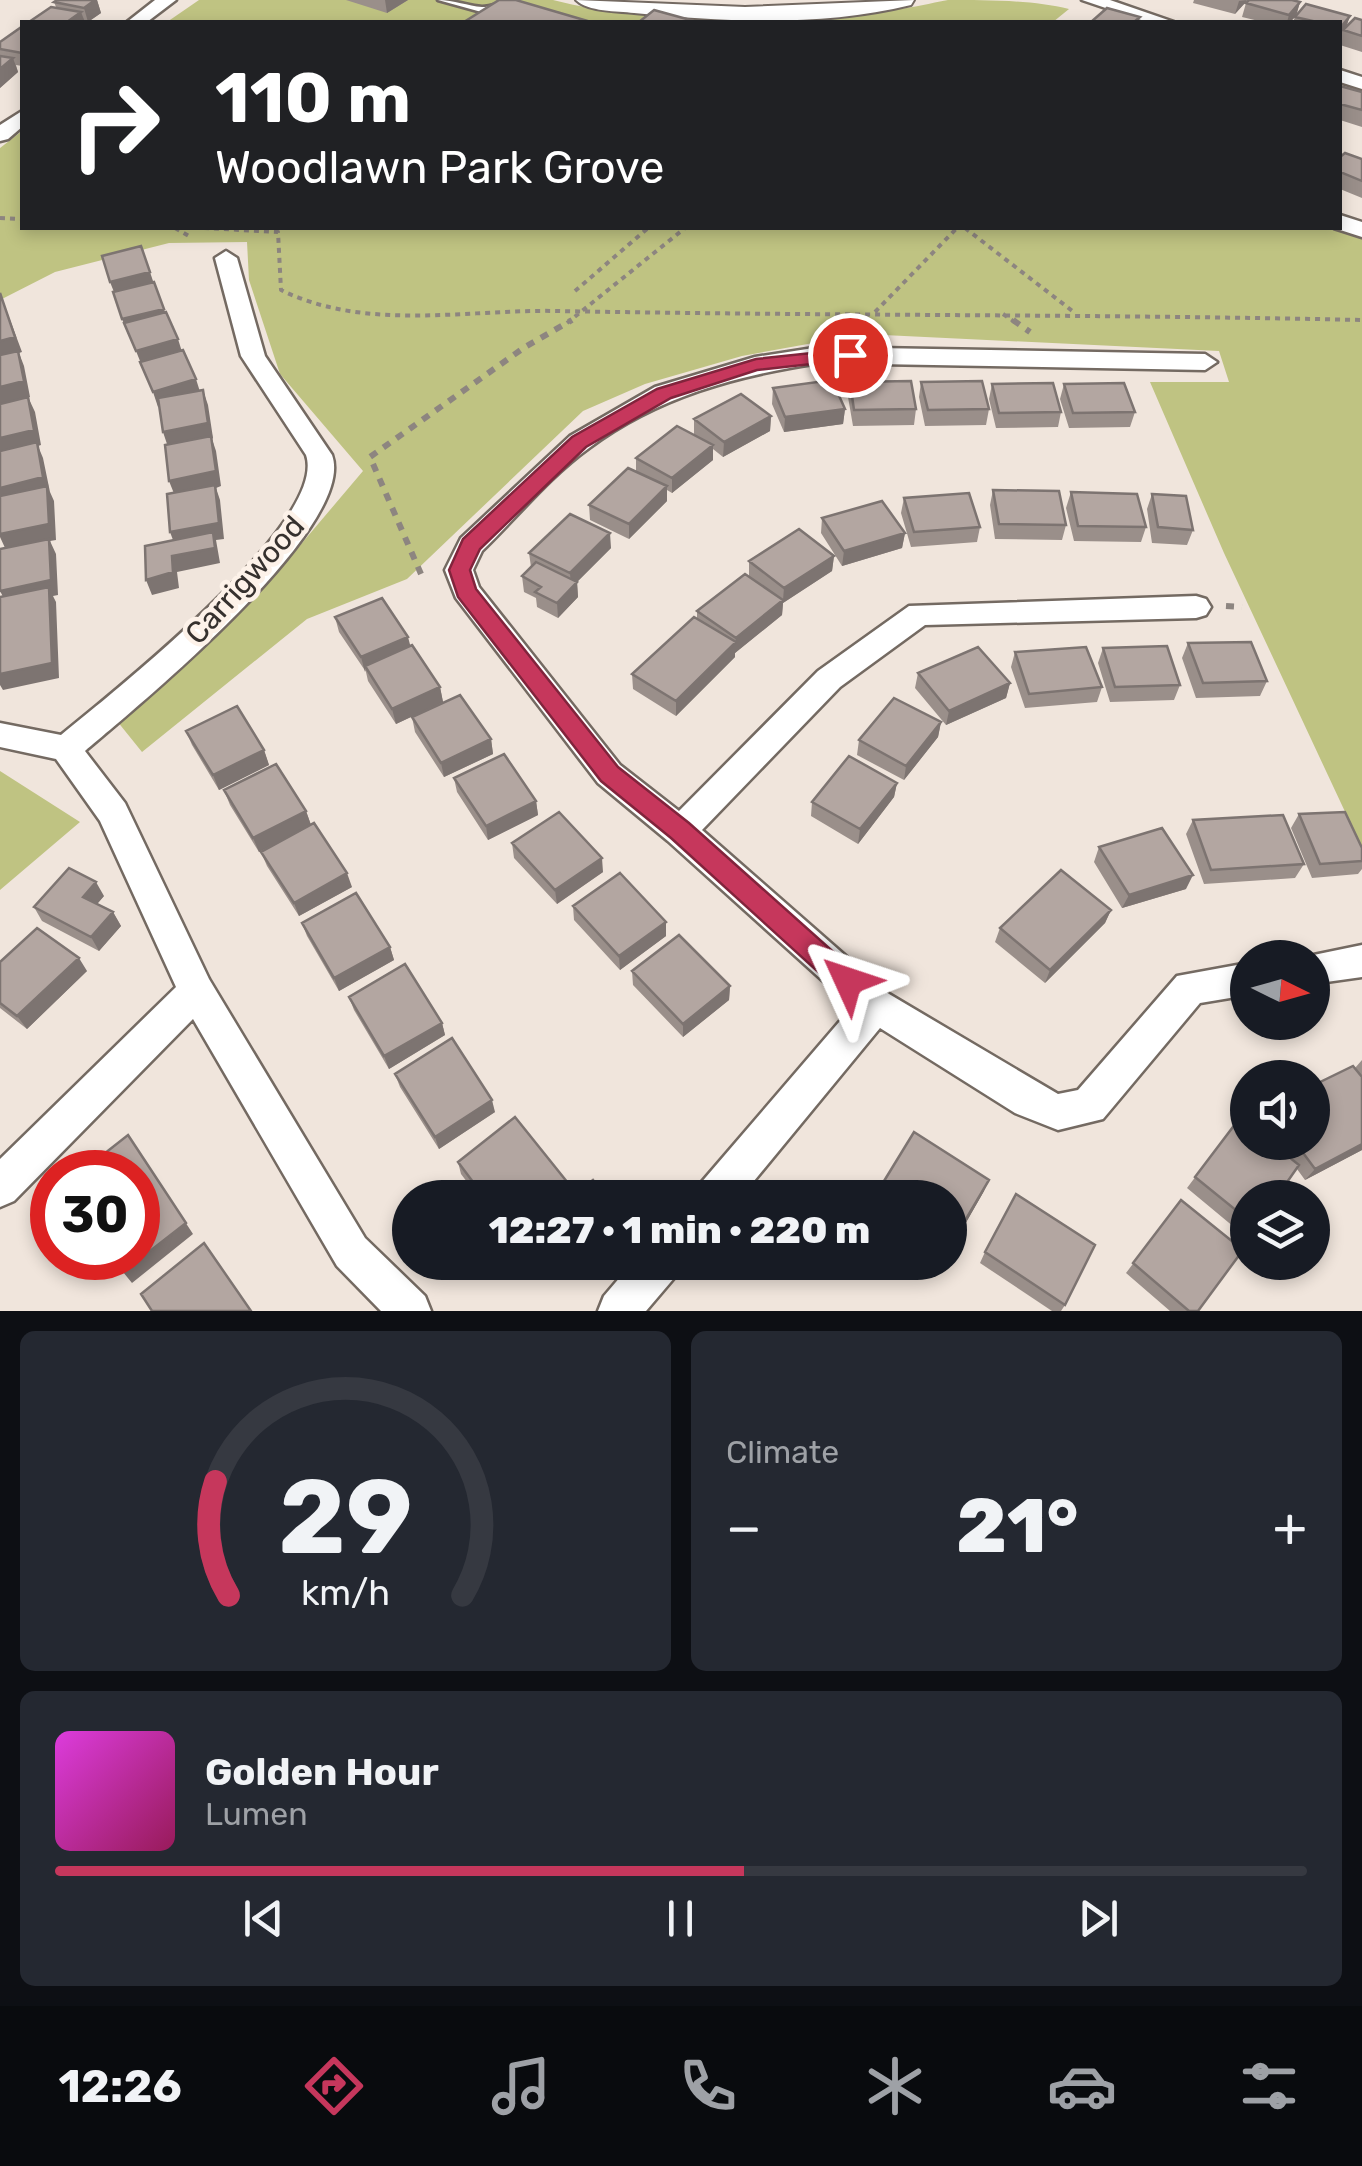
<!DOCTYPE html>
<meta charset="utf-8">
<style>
:root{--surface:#171b24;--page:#242831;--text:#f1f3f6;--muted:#9ea1a6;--line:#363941;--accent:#c6375c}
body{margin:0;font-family:Rubik,sans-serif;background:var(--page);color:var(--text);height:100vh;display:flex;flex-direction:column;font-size:38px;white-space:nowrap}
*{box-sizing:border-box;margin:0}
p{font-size:32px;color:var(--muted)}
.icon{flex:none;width:55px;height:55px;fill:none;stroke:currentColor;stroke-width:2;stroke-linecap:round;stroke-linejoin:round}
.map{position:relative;height:1311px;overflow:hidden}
.details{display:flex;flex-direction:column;gap:20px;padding:20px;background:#0d0f14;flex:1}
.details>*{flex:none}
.guide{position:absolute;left:20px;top:20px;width:1322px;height:210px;border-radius:0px;box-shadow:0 5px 15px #0003;background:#202124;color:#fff;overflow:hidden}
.needle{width:65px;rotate:95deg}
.fabs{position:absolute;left:1230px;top:940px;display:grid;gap:20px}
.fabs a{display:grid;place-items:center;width:100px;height:100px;border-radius:50%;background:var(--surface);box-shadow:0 5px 15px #0003;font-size:50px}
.speed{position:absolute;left:30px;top:1150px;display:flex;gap:20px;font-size:50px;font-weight:700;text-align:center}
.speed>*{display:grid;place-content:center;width:130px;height:130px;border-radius:50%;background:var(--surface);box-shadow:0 5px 15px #0003;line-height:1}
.speed .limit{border:15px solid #d22;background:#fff;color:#111}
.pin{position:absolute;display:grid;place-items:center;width:85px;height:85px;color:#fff;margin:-42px;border:5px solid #fff;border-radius:50%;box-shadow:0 2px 10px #0007}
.me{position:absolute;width:110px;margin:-55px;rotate:312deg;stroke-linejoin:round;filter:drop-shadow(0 0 8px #0008)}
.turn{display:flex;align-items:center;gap:35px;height:210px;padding:0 30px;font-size:45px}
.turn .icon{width:130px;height:130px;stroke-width:2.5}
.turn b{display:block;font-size:70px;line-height:85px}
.big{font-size:75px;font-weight:800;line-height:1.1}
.details .widget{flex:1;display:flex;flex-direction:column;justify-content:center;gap:15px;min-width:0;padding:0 35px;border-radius:15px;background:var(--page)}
.details .dial{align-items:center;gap:0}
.dial svg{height:260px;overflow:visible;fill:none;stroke:var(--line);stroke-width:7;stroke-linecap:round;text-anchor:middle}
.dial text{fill:var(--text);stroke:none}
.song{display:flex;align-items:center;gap:30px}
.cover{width:120px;height:120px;border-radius:15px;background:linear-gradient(135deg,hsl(300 70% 55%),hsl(330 70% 35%))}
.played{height:10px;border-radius:5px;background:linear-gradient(90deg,var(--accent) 55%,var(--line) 55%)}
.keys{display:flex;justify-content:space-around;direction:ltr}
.heat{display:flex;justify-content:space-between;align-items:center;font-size:55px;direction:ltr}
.details .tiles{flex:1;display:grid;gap:20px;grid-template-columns:1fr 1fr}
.widget:last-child{grid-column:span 2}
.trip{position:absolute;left:392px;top:1180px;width:575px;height:100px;border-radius:50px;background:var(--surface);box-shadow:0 5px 15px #0003;font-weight:800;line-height:100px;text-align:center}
.menu{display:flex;height:160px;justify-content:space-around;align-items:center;background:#090b0e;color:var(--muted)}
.menu .icon{width:70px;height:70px}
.menu .selected{color:var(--accent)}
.menu b{font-size:45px;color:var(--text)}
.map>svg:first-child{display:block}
</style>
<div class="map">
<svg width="1362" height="1311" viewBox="0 0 1362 1311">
<rect width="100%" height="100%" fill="#f0e5dc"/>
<path fill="#bfc382" d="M199,0H553C662,28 784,17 896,9C914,8 930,3 948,0C986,0 1033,0 1069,9L1053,22H167Z
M22,131V228H1333L1362,239V848L1224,553L1150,382H1229L1219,351L863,334L742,356L645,384L583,411L407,579L307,619L142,752L117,721L280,569L363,471L280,374L249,280L247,242L169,243L55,272L0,300V148Z
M0,771L80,822L0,890Z"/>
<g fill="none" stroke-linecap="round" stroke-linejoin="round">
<defs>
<path id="service" d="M438,0C454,0 468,6 482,7C493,7 504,0 517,0L485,13Z"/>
<path id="minor" d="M155,0H176L147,22H127Z
M1082,0H1110L1174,22H1147Z
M1340,70L1362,77V89L1340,82Z
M22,111V127L8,139L0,141V125Z
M1340,215L1362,222V237L1334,228H1340Z
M226,251L237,258L265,356L332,455C358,526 137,707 85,751L125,803L209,979L365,1238L425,1296L431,1311H381L337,1266L193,1019L14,1201L0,1207V1159L176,987L100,821L56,759L0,747V723L61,735C111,694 329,522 306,455L241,356L215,258Z
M820,347L1205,354L1217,362L1205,370L820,363C738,375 657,397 589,448C550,476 517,517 482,551L473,570L479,587L620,765L679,811L818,671L909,606L1196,596L1206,599L1211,607L1206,615L1196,618L925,625L840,687L702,830L889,994L1058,1094L1078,1090L1177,976L1248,963V995L1200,1003L1103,1119L1058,1130L1015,1113L880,1028L740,1198H694L700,1184L852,1007L668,841L598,783L456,598L445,570L461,538L570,436L655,387L755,357Z
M1362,945V977L1312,984V958H1299Z
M633,1262H680L675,1277L646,1311H598L604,1296Z"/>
<path id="tertiary" d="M576,0L745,7L914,0L911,5C821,27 726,22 634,13C617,11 588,12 576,0Z"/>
</defs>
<use href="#service" stroke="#746a62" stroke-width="5"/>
<use href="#minor" stroke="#746a62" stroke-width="5"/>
<use href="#tertiary" stroke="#746a62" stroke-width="4"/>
<path stroke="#8d8580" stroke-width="4" stroke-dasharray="5 5" stroke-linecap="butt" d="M0,218L22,219
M175,228L189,236
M204,228L278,232L281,290C367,332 465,309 558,311C826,316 1094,314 1362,320
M965,228L1075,313
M575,291L648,228
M875,312L957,228
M1003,314L1016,323
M567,323L685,228"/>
<path stroke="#8d8580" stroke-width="6" stroke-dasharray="8 8" stroke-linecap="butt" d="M1013,320L1030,332
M421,574L370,457L525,347L572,320
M1226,606L1242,607"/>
<use href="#service" fill="#fff" fill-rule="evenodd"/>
<use href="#minor" fill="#fff" fill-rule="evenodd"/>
<use href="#tertiary" fill="#fff" fill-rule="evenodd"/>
</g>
<path fill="#9a8f8a" d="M57,0H97L101,13L88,22L84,21L85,22H29L56,7L54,2Z
M346,0H408L387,13Z
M1194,0H1247L1235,14L1193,3Z
M1249,0H1292L1300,2L1296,16L1306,4L1350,16L1346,27L1355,18L1362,20V52L1340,45V22H1293L1295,17L1290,22H1263L1242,17L1246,3Z
M22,29V66L16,65L18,72L0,88V42Z
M1340,86L1362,92V127L1340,120Z
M1340,157L1362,159V198L1340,189Z
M850,382L916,409L914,425L853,426L848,397Z
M921,382L989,409L986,425L925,426L919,397Z
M992,384L1061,412L1058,427L996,428L989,399Z
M1064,384L1135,412L1130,427L1069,428L1060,399Z
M773,388L845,409L843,424L784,432L772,404Z
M771,416L770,431L723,457L713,449V460L672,493L667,490V501L629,539L590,520L589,505L636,472V458L694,434V419Z
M993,490L1066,525L1062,540L995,539L990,505Z
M1071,492L1146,527L1141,542L1074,541L1066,508Z
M1152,494L1193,530L1187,545L1152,543L1147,509Z
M904,498L980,527L977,542L911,547L901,513Z
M822,518L905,533L902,548L842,566L821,533Z
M611,548L577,582L578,597L558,618L537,607L536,598L524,592L522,576L531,567L529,553Z
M834,556L832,571L783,603L782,615L735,653V657L676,716L633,689L632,674L697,620V611L756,582L749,576V561Z
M335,617L410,646L440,687L443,702L396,724L368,681L366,672L339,632Z
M1188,643L1267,681L1260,696L1196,698L1182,658Z
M1103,648L1180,685L1174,700L1110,702L1098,663Z
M1015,652L1102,687L1097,702L1025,708L1011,667Z
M918,673L1010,683L1006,698L946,725L915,688Z
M412,717L491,739L493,754L444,777L415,732Z
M941,722L938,737L904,780L857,755L859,740Z
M186,731L264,750L269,765L219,790L192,745Z
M454,778L536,801L538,815L488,840L457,792Z
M897,783L894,797L858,844L811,816L812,802Z
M224,790L306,811L311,825L259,852L230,805Z
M1299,814L1362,848V869L1358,874L1312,878L1291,828Z
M1193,820L1304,864L1295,878L1204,884L1186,834Z
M512,843L603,872L557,904L514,858Z
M1099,847L1186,889L1122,908L1094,862Z
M261,852L352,887L299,916L267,866Z
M104,896L97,904L113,912L121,926L99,951L42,921L34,907Z
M573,906L666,922V936L620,970L574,920Z
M1111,910L1105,923L1045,983L995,942L1000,928Z
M302,923L390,947L394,960L339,991L307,936Z
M0,962L87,971L27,1029L0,1008Z
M632,971L730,986L729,1000L683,1037L633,985Z
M349,997L442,1023L445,1035L389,1069L354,1010Z
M1362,1060V1150L1305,1180L1297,1169L1248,1198V1235L1246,1237L1187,1188L1239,1119L1286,1155L1277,1142H1312L1355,1068Z
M395,1074L495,1112L439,1149L400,1087Z
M458,1162L576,1193L607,1198H479L461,1174Z
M881,1186L984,1191L952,1247L950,1246V1198H878Z
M1181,1200L1198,1311H1170L1126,1273Z
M985,1252L1065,1305L1061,1311H1052L980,1263Z"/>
<path fill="#7d7471" d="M95,0H97L101,13L88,22L84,8Z
M385,0H408L387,13Z
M1247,0L1246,2L1235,14L1239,1Z
M1300,2L1296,16L1290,22H1287L1289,15Z
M81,12L85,22H67Z
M1350,16L1345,30H1343L1340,36V28Z
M13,58L18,72L0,88V69Z
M150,272L155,287L116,297L110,282Z
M0,293L22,352L19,353L24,366L30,397L0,404Z
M164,309L169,324L128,334L122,319Z
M178,339L183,355L142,366L136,351Z
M196,379L201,395L158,407L153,392Z
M203,390L208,405L213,438L212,439L216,451L221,486L216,488L220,500L224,539L216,540L220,563L177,572L179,588L152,595L146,580L172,556L176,548L170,532L175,496L169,481L168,447L163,432Z
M28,397L35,412L41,445L38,446L43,458L50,492L54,501L56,540L50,541L56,554L58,595L53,596L56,602L59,678L3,690L0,685V674L8,606L0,591L6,550L0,537V438Z
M845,409L843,424L784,432L785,417Z
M771,416L770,431L723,457L724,442Z
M713,445V460L672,493V478Z
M667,486V501L629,539V524Z
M610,533L611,548L571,588L570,573Z
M905,533L902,548L842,566L844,551Z
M834,556L832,571L783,603L782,615L735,653V657L676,716V701L735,643L736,638L783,600L784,588Z
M577,582L578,597L558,618L557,603Z
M408,637L412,652L365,666V672L361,657Z
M1010,683L1006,698L946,725L949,711Z
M440,687L443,702L396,724L392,709Z
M941,722L938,737L904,780L906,766Z
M491,739L493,754L444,777L441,763Z
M264,750L269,765L219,790L213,775Z
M897,783L894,797L858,844L860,829Z
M536,801L538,815L488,840L486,826Z
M306,811L311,825L259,852L253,838Z
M602,858L603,872L557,904L555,890Z
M347,873L352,887L299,916L294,903Z
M1193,875L1186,889L1122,908L1129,895Z
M96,882L104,896L91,911L83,897Z
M1111,910L1105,923L1045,983L1050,970Z
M113,912L121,926L99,951L91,937Z
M666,922V936L620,970L619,956Z
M390,947L394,960L339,991L334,978Z
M79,958L87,971L27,1029L17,1016Z
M730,986L729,1000L683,1037V1024Z
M442,1023L445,1035L389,1069L384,1056Z
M492,1100L495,1112L439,1149L435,1137Z
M1362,1144V1150L1305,1180L1315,1169Z
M136,1147L193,1234L132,1283L123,1272Z
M989,1180L984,1191L952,1247L956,1236Z
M542,1262H566L543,1271Z"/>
<path fill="#b3a6a1" stroke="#7d7471" stroke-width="2.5" d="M57,0H95L84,8L54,2Z
M499,0H516L591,22H464Z
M1249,0H1292L1300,2L1289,15L1246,3Z
M1306,4L1350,16L1340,28V22H1317L1295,17Z
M51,7L81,12L67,22H29Z
M1107,8L1140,17L1134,22H1091Z
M654,10L694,21L639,22Z
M1355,18L1362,20V36L1343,30Z
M20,28L22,29V53L0,49V42Z
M0,56L13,58L0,69Z
M1340,86L1362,92V110L1340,104Z
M1345,153L1362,159V181L1340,172V157Z
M141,246L150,272L110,282L102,256Z
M154,282L164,309L122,319L113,292Z
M0,293L15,337L0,341Z
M166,312L178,339L136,351L124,323Z
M183,350L196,379L153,392L140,362Z
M18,351L24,381L0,387V355Z
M832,380L845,409L785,417L773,388Z
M911,381L916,409L854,410L850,382Z
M982,381L989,409L928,410L921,382Z
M1053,383L1061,412L999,413L992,384Z
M1124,383L1135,412L1073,413L1064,384Z
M203,390L208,423L163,432L158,398Z
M741,394L771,416L724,442L694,419Z
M28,397L34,430L0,438V404Z
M677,426L713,445L672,478L636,458Z
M211,436L216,471L169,481L165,445Z
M37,442L43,477L0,488V451Z
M628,468L667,486L629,524L589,505Z
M215,485L219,523L170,532L167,494Z
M47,486L49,524L0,534V496Z
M993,490L1059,491L1066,525L999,524Z
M1071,492L1137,494L1146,527L1078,526Z
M969,493L980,527L914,532L904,498Z
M1152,494L1186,496L1193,530L1158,527Z
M882,501L905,533L844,551L822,518Z
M570,514L610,533L570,573L529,553Z
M799,529L834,556L784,588L749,561Z
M213,532L215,548L172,556L173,572L146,580L145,546Z
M49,539L51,580L0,591V549Z
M536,562L577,582L557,603L535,592L541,587L522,576Z
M745,574L783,600L736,638L697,611Z
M49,587L52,663L0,674V597Z
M382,598L408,637L361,657L335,617Z
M694,617L736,642L676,701L632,674Z
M1251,642L1267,681L1203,683L1188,643Z
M412,645L440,687L392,709L365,666Z
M1167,646L1180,685L1115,687L1103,648Z
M978,647L1010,683L949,711L918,673Z
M1086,647L1102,687L1029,694L1015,652Z
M460,695L491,739L441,763L412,717Z
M894,698L941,722L906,766L859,740Z
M237,706L264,750L213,775L186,731Z
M504,754L536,801L486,826L454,778Z
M849,756L897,783L860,829L812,802Z
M276,764L306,811L253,838L224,790Z
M559,812L602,858L555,890L512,843Z
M1345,812L1362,848V861L1320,864L1299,814Z
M1283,815L1304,864L1211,870L1193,820Z
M314,823L347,873L294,903L261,852Z
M1162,828L1193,875L1129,895L1099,847Z
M69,868L96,882L83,897L113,912L91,937L34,907Z
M1061,870L1111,910L1050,970L1000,928Z
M620,873L666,922L619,956L573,906Z
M356,893L390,947L334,978L302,923Z
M37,928L79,958L17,1016L0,1003V962Z
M679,935L730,986L683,1024L632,971Z
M405,964L442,1023L384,1056L349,997Z
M452,1038L492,1100L435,1137L395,1074Z
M1353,1066L1362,1077V1144L1315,1169L1295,1142H1312V1086Z
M515,1117L576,1193L593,1180L607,1198H485L458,1162Z
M1239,1119L1248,1125V1142H1270L1299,1165L1276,1198H1248V1220L1195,1177Z
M914,1132L989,1180L956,1236L950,1232V1198H898L881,1186Z
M128,1135L186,1223L123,1272L114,1258H138V1172H81Z
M1016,1194L1095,1245L1065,1305L985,1252Z
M1181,1200L1243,1250L1198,1311H1189L1133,1263Z
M204,1243L251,1311H152L141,1294Z"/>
<path fill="#c6375c" stroke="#81243c" stroke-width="2.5" d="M850,349L857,351V359L757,370L671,398L586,447L480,549L470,570L476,589L618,767L689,823L857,973L861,981L857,990L848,994L838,990L671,838L601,781L458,597L449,570L463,539L572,437L657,389L756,359Z"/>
<g text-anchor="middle" stroke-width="9" stroke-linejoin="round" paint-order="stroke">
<g font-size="30" fill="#36312e" stroke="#fdf2e9">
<text transform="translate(245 580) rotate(-48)" y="10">Carrigwood</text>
</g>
</g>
</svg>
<div class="fabs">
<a><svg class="needle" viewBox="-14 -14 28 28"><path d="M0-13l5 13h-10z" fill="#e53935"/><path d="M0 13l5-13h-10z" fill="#9ea1a6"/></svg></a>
<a><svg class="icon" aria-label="sound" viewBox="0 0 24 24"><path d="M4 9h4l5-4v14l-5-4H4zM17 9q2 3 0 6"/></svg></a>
<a><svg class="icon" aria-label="layers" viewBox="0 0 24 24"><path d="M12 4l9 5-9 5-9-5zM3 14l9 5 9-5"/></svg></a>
</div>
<div class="speed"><div class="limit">30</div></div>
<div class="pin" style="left:850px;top:355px;background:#d93025"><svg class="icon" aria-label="arrive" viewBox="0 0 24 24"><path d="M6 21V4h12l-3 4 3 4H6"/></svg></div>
<svg class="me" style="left:848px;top:981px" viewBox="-20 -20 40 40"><path d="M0-17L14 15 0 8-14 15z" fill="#c6375c" stroke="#fff" stroke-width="4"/></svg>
<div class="trip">12:27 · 1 min · 220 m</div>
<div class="guide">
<div class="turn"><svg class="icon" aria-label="right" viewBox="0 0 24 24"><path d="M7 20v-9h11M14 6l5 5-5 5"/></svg><div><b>110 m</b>Woodlawn Park Grove</div></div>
</div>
</div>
<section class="details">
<div class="tiles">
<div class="widget dial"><svg viewBox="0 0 100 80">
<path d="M14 69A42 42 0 1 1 86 69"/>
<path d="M14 69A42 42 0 0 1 10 34" stroke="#c6375c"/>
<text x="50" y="56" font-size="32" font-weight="700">29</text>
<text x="50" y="72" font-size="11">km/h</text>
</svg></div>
<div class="widget"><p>Climate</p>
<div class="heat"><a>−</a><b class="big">21°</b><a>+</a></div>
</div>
<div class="widget">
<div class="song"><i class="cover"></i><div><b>Golden Hour</b><p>Lumen</p></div></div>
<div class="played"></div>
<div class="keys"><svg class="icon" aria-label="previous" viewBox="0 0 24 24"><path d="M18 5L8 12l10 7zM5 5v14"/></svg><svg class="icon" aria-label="pause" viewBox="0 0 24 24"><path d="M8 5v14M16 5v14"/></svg><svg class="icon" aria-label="next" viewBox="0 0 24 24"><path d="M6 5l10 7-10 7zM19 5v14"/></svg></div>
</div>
</div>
</section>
<nav class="menu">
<b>12:26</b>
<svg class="icon selected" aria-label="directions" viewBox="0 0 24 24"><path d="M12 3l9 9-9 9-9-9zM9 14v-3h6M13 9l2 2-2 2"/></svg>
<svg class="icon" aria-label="music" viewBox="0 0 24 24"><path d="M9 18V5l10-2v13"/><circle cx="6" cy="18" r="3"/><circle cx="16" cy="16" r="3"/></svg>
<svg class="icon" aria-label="phone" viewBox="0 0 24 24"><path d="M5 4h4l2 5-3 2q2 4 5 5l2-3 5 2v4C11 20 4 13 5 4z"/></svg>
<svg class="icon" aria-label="climate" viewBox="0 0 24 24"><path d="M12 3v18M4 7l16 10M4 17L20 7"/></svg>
<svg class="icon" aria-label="car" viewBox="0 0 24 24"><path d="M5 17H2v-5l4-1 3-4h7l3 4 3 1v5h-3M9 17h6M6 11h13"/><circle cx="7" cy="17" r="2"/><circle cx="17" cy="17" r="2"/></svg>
<svg class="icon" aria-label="filters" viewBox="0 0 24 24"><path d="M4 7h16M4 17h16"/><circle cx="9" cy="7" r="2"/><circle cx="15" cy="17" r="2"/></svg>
</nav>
